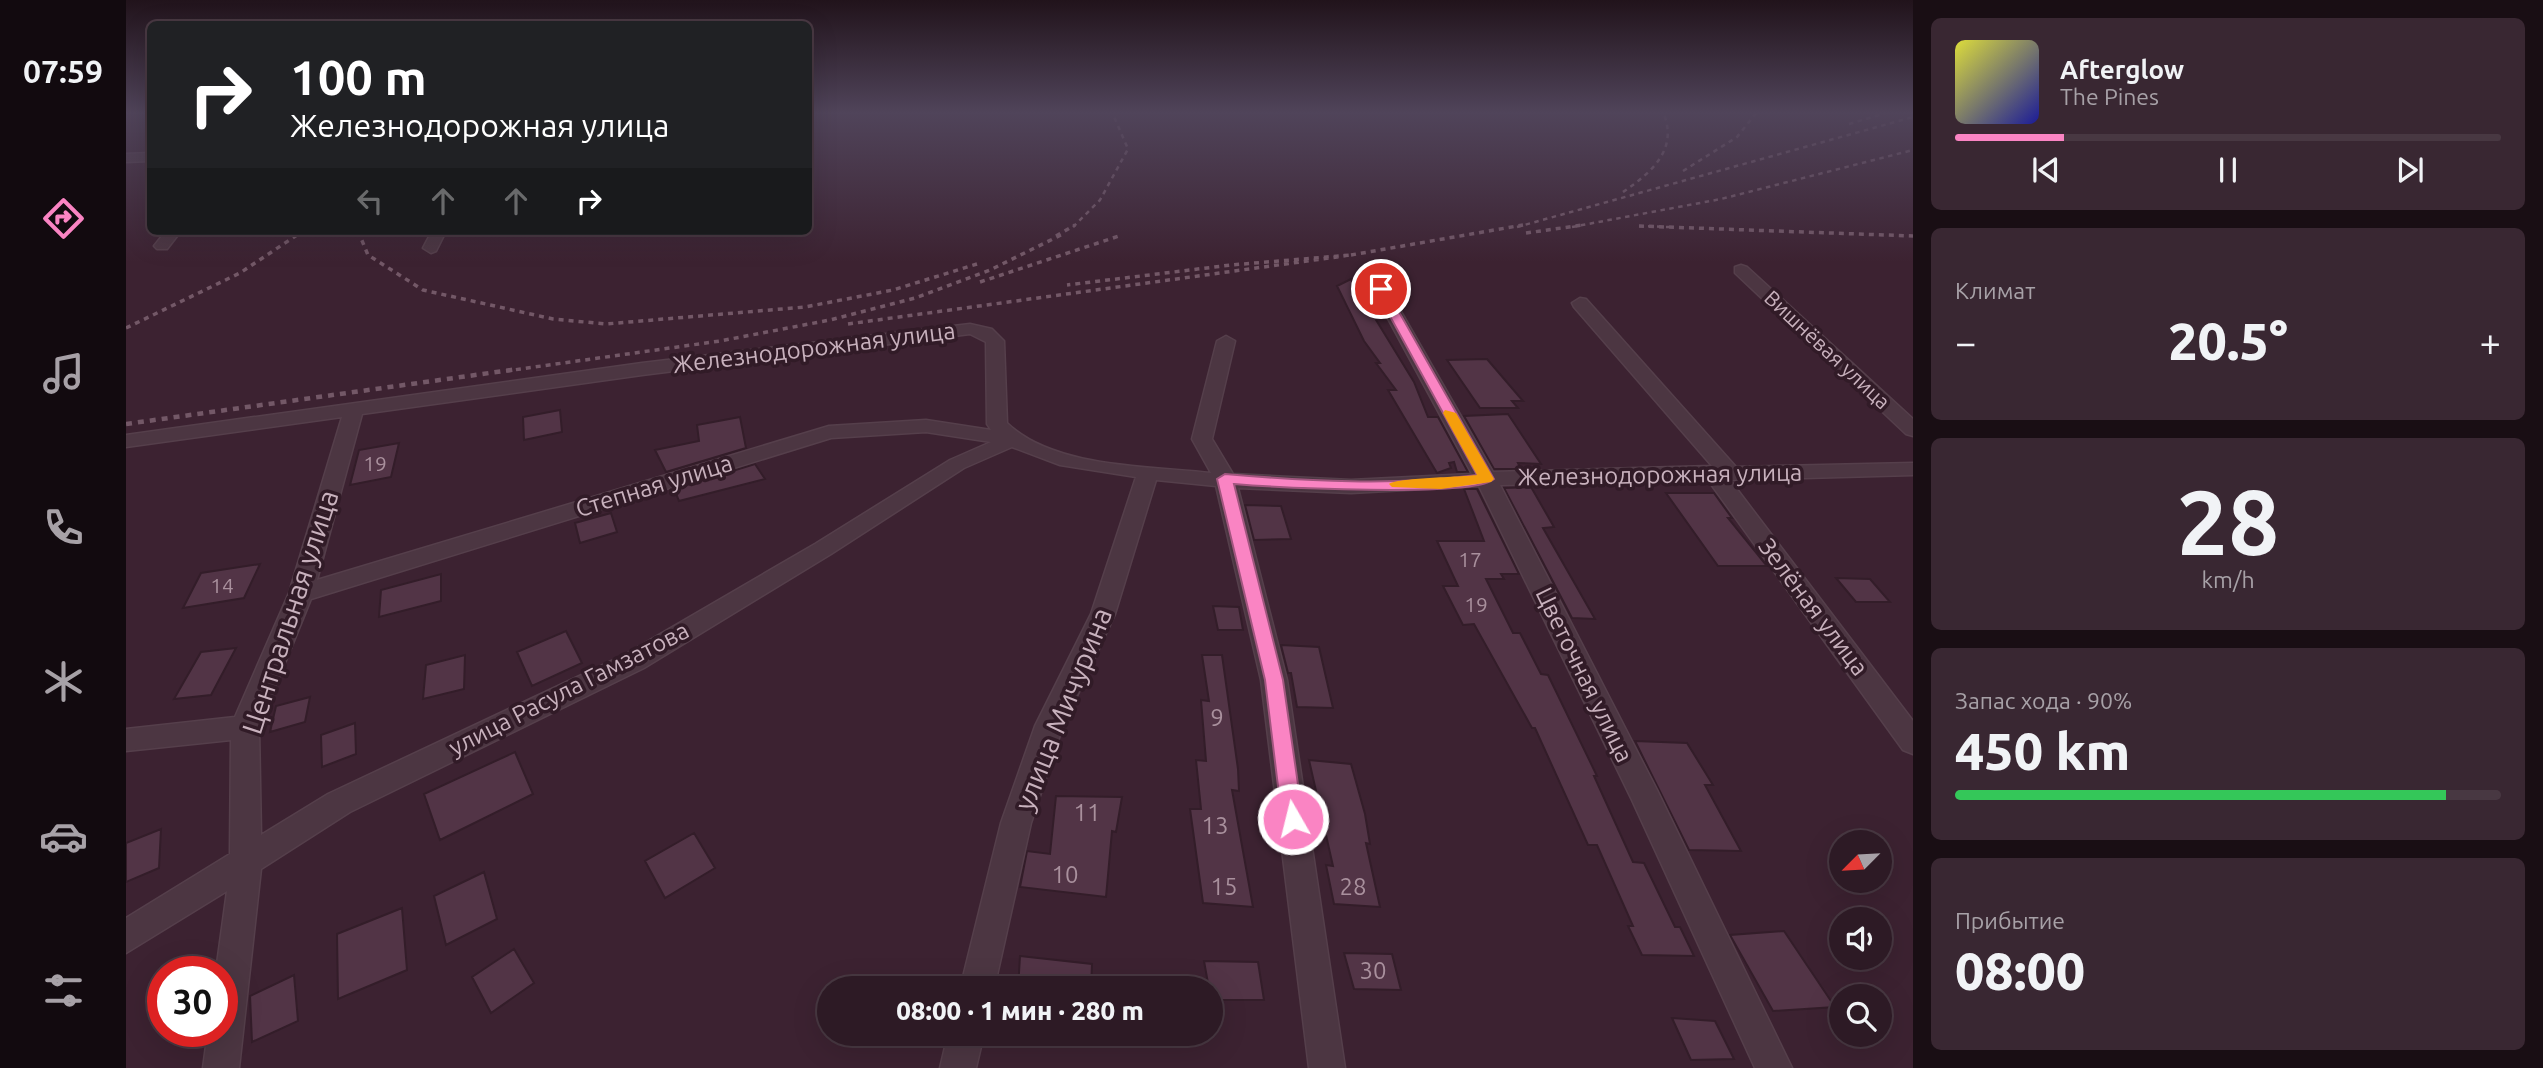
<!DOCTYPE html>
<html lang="ru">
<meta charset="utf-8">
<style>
:root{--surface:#2d1a25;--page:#392732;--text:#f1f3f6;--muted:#a7a1a7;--line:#483842;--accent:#fa84c3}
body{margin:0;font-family:Ubuntu,sans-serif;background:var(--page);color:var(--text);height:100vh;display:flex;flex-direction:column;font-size:26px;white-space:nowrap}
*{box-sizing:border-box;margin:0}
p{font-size:23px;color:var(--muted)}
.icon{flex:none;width:38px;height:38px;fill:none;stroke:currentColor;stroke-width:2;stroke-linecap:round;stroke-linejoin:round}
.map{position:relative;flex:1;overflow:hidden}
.sheet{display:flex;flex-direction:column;gap:18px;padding:18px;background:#190e14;width:630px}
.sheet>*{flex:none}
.hud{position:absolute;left:21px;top:21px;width:665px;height:214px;border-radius:10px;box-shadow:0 7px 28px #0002,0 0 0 2px var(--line);background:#202124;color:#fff;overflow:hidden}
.needle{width:46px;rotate:246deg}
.controls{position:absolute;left:1703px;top:830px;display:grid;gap:14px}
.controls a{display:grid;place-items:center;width:63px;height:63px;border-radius:50%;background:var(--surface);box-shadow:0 7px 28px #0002,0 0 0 2px var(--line);font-size:35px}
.speed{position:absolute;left:21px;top:956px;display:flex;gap:14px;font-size:35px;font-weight:700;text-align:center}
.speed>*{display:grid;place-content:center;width:91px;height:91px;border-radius:50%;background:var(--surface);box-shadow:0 7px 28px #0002,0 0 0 2px var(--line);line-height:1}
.speed .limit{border:10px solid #d22;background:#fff;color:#111}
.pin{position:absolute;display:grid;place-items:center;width:60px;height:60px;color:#fff;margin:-30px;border:4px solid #fff;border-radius:50%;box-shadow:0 2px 7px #0007}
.me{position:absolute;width:77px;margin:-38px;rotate:352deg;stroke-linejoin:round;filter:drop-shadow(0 0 5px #0008)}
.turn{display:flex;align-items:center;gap:24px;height:147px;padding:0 28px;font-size:32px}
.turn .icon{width:91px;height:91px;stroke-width:2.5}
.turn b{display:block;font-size:49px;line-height:60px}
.lanes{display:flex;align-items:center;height:66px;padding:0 28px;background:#0003;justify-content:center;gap:35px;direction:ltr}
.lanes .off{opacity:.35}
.big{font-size:52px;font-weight:800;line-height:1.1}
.sheet .widget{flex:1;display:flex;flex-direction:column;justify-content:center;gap:10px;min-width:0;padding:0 24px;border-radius:10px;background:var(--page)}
.sheet .dial{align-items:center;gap:0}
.dial b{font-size:91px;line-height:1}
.song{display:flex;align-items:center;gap:21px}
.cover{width:84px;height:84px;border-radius:10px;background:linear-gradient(135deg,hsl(60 70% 55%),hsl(240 70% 35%))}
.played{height:7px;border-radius:4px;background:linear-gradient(90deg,var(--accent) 20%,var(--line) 20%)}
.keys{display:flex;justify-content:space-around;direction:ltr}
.heat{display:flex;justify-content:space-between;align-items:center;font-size:38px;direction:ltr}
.charge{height:10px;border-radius:5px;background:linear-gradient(90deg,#34c759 90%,var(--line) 0)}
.trip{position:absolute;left:691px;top:976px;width:406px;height:70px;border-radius:35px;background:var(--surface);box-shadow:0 7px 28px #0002,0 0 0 2px var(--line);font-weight:800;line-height:70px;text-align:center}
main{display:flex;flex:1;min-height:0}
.dock{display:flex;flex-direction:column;width:126px;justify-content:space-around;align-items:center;background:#120a0f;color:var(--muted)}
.dock .icon{width:49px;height:49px}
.dock .current{color:var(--accent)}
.dock b{font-size:32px;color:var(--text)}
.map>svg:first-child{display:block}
</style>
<main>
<nav class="dock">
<b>07:59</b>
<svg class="icon current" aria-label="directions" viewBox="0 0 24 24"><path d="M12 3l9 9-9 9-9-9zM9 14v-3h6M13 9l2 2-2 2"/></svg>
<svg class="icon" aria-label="music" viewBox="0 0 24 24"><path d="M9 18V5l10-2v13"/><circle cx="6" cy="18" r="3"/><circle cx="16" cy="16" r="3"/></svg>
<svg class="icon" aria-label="phone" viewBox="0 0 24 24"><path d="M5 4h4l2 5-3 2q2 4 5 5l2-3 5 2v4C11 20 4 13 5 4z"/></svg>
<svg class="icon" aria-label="climate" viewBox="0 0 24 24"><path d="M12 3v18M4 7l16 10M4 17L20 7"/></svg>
<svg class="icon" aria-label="car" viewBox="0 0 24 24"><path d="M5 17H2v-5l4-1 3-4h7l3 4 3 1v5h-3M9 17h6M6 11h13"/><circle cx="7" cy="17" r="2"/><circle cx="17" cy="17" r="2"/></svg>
<svg class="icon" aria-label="filters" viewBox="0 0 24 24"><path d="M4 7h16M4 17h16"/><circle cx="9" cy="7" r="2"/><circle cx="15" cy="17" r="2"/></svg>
</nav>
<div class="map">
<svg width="1787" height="1068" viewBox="0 0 1787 1068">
<rect width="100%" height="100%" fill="#3c2231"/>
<path fill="#523446" stroke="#331d29" stroke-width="2" d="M1225,279L1288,382L1302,417H1312L1342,472H1331L1328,462L1323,463L1325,468L1311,473L1262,390H1270L1250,363H1254L1238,341L1211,286Z
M1361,359L1397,401H1386L1392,408H1354L1321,360Z
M434,410L436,432L398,440L397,417Z
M1382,414L1415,464L1392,463L1395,469H1368L1338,416Z
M614,417L620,448L540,472L529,450L573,441L571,425Z
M273,443L265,477L224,485L233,450Z
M629,464L639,479L553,501L548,489Z
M1405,487L1428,527L1417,528L1469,619L1446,618L1378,488Z
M1338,489H1351L1393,574H1375L1378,579H1360L1387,633H1394L1415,674L1422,675L1471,776H1468L1507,862L1518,863L1549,927H1554L1568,956L1516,955L1502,926H1507L1471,845H1462L1409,728H1406L1348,624L1337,625L1317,586H1332L1311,541H1358Z
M1540,493H1588L1606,518H1602L1641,566H1592Z
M1119,505L1155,506L1165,539L1128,540Z
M485,513L491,532L454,543L449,523Z
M134,564L118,598L57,608L75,573Z
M315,574V601L253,617L255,590Z
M1710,578L1744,579L1764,602H1730Z
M1087,606L1113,607L1117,630H1092Z
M440,631L456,663L406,686L391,652Z
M1155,645L1193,647L1207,708L1171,707L1165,673H1162Z
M110,648L85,695L48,699L75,652Z
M339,655L338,689L297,699L300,665Z
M1076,655H1096L1112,769L1113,791L1106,790L1127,907L1077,903L1064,809H1075L1070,760L1080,761L1075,700L1083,701Z
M184,697L179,722L144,732L150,706Z
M229,723L230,754L196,767L195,735Z
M1509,741L1561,743L1587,785H1579L1615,851L1563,850Z
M389,752L407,794L314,840L298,794Z
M1183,760L1225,764L1239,814L1244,844L1240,843L1254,907L1208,904L1200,865L1207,866Z
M930,796L996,797L990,832L986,831L980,897L894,887L901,851L924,854Z
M35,829L33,868L0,882V843Z
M568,833L589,868L539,898L519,861Z
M358,872L371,919L320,945L308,896Z
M276,908L281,970L212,999L211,934Z
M1658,931L1709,1007L1647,1011L1604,935Z
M388,949L408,983L365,1013L346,977Z
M1218,953L1266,954L1275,990L1228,989Z
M894,956L966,964L965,989H892Z
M1078,961L1132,962L1138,1000H1085Z
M168,975L172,1021L126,1042L124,996Z
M1546,1018L1589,1021L1608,1059L1565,1060Z"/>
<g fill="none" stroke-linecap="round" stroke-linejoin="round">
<defs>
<path id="street" d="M24,153V161L0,162V154Z
M40,231H55L41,249H31L28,246Z
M306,231H320L310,251L305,253L297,248Z
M1615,265L1621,267L1787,419V436L1780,434L1609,273V267Z
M1254,284L1262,289L1367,472L1586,466L1448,307L1446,303L1454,298L1460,299L1610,467L1787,463V475L1604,480L1787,721V754L1777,750L1582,480L1374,485L1531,790L1666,1068H1629L1506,800L1353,486L1225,493L1112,488L1161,680L1219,1068H1183L1135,680L1090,486L1030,480L989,614L937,726L905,823L868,989H834L875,823L909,726L965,614L1010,477L934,465L886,447L838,468L705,554L518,668L224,812L135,869L113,1068H77L82,1031H96V971H90L101,891L0,953V918L104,854L105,740L0,751V729L109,717L163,593L216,417L0,447V435L516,363L844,324L866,329L878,341L881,423C927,468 1023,466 1085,473L1066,439L1091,341L1100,336L1109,341L1086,439L1107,474L1225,480L1346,474L1246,289ZM844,334L860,342L861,424L865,430L800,420L703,426L191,580L236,414L516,375ZM800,432L865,442L824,460L689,544L500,654L202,794L135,835L133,727L185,599L705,438Z
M822,1034H858L850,1068H814Z"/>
</defs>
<use href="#street" stroke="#553f4b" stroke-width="3"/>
<use href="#street" fill="#4c3642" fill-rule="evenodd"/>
<path stroke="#735867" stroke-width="2.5" stroke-dasharray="4.5 4.5" stroke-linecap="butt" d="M1723,124L1763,112
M1557,171L1611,137L1631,112
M1497,192C1526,172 1553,149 1537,112
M1513,226L1543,227
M947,227L974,200L1002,149L986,112
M1391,227L1787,117
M1446,227L1595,199L1787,150"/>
<path stroke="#735867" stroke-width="3.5" stroke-dasharray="5 5" stroke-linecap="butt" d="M1513,226L1787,236
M232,231L242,255L297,290L427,319L480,324L679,307L767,290L851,264
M1400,233L1457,225
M930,236L949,225
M1225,255L1397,225
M854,282L996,235
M722,324L1225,255L1105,265L941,285
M0,328L114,273L177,231
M380,371L594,341L704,320L789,298L864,270L937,234"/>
<path stroke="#735867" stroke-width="4.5" stroke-dasharray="6 6" stroke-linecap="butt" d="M0,424L392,369"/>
</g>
<linearGradient id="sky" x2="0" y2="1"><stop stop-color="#21131b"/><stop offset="0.43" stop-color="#50445a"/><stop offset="1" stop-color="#50445a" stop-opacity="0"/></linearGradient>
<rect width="1787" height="262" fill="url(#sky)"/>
<path fill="#fa84c3" stroke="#a2567f" stroke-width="2" d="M1255,286L1260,289L1368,479C1348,498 1145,487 1108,484L1157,680L1177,819L1174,825L1167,828L1159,825L1156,819L1139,680L1091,479L1099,474C1181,481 1268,486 1351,475L1249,289Z"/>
<path fill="#f59e0b" d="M1319,410L1330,413L1368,479L1365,482L1315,489L1266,487L1263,484C1269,478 1336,477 1351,475L1317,413Z"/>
<g text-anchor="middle" stroke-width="7" stroke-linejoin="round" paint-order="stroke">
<g font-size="21" fill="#c8b1bd" stroke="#311b27">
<text transform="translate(1701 350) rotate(43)" y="7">Вишнёвая улица</text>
</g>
<g font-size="21" fill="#a9909d">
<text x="249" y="471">19</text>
<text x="1344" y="567">17</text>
<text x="96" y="593">14</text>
<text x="1350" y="612">19</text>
</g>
<g font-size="24" fill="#c8b1bd" stroke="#311b27">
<text transform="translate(688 348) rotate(-7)" y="8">Железнодорожная улица</text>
<text transform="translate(1534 475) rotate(-1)" y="8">Железнодорожная улица</text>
<text transform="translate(528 486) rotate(-17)" y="8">Степная улица</text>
<text transform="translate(1687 607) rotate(53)" y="8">Зелёная улица</text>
<text transform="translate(1458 675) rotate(64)" y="8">Цветочная улица</text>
<text transform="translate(443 689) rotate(-27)" y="8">улица Расула Гамзатова</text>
</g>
<g font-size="24" fill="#a9909d">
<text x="1091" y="726">9</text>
<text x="961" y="821">11</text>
<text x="1089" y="834">13</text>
<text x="939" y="883">10</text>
<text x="1098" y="895">15</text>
<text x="1227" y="895">28</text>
<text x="1247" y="979">30</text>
</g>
<g font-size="28" fill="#c8b1bd" stroke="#311b27">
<text transform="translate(164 612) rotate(-72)" y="10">Центральная улица</text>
<text transform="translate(937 709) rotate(-68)" y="10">улица Мичурина</text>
</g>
</g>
</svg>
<div class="controls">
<a><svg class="needle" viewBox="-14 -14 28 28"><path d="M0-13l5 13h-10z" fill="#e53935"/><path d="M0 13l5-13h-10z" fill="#a7a1a7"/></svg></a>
<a><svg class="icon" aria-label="sound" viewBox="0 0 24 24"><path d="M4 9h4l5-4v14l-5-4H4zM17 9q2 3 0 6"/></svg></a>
<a><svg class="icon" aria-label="search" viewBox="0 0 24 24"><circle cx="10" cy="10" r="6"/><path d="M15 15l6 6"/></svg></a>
</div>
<div class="speed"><div class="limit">30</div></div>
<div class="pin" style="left:1255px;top:289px;background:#d93025"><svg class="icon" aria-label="arrive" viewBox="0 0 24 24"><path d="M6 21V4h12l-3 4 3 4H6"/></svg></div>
<svg class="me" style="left:1167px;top:819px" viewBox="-20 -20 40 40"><circle r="17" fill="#fa84c3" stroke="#fff" stroke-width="3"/><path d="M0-11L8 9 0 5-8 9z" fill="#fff"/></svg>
<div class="trip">08:00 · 1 мин · 280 m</div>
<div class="hud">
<div class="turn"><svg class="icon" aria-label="right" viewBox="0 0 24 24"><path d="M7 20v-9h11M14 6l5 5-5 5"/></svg><div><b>100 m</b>Железнодорожная улица</div></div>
<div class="lanes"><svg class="icon off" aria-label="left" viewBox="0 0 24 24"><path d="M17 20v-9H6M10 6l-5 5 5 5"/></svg><svg class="icon off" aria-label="ahead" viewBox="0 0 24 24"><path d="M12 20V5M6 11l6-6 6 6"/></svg><svg class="icon off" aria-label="ahead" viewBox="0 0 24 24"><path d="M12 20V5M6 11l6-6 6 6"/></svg><svg class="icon" aria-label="right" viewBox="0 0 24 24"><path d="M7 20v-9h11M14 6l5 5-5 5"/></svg></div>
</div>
</div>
<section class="sheet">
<div class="widget">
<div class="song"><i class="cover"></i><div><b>Afterglow</b><p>The Pines</p></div></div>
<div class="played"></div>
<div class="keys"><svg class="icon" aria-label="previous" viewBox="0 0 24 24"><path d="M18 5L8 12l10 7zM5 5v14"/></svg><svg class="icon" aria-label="pause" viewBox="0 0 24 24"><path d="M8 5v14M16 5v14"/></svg><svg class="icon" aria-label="next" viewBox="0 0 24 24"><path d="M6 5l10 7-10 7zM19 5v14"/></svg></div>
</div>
<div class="widget"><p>Климат</p>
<div class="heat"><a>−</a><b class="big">20.5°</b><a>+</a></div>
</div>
<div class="widget dial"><b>28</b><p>km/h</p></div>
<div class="widget"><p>Запас хода · 90%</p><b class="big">450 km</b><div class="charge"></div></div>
<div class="widget"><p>Прибытие</p><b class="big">08:00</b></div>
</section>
</main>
